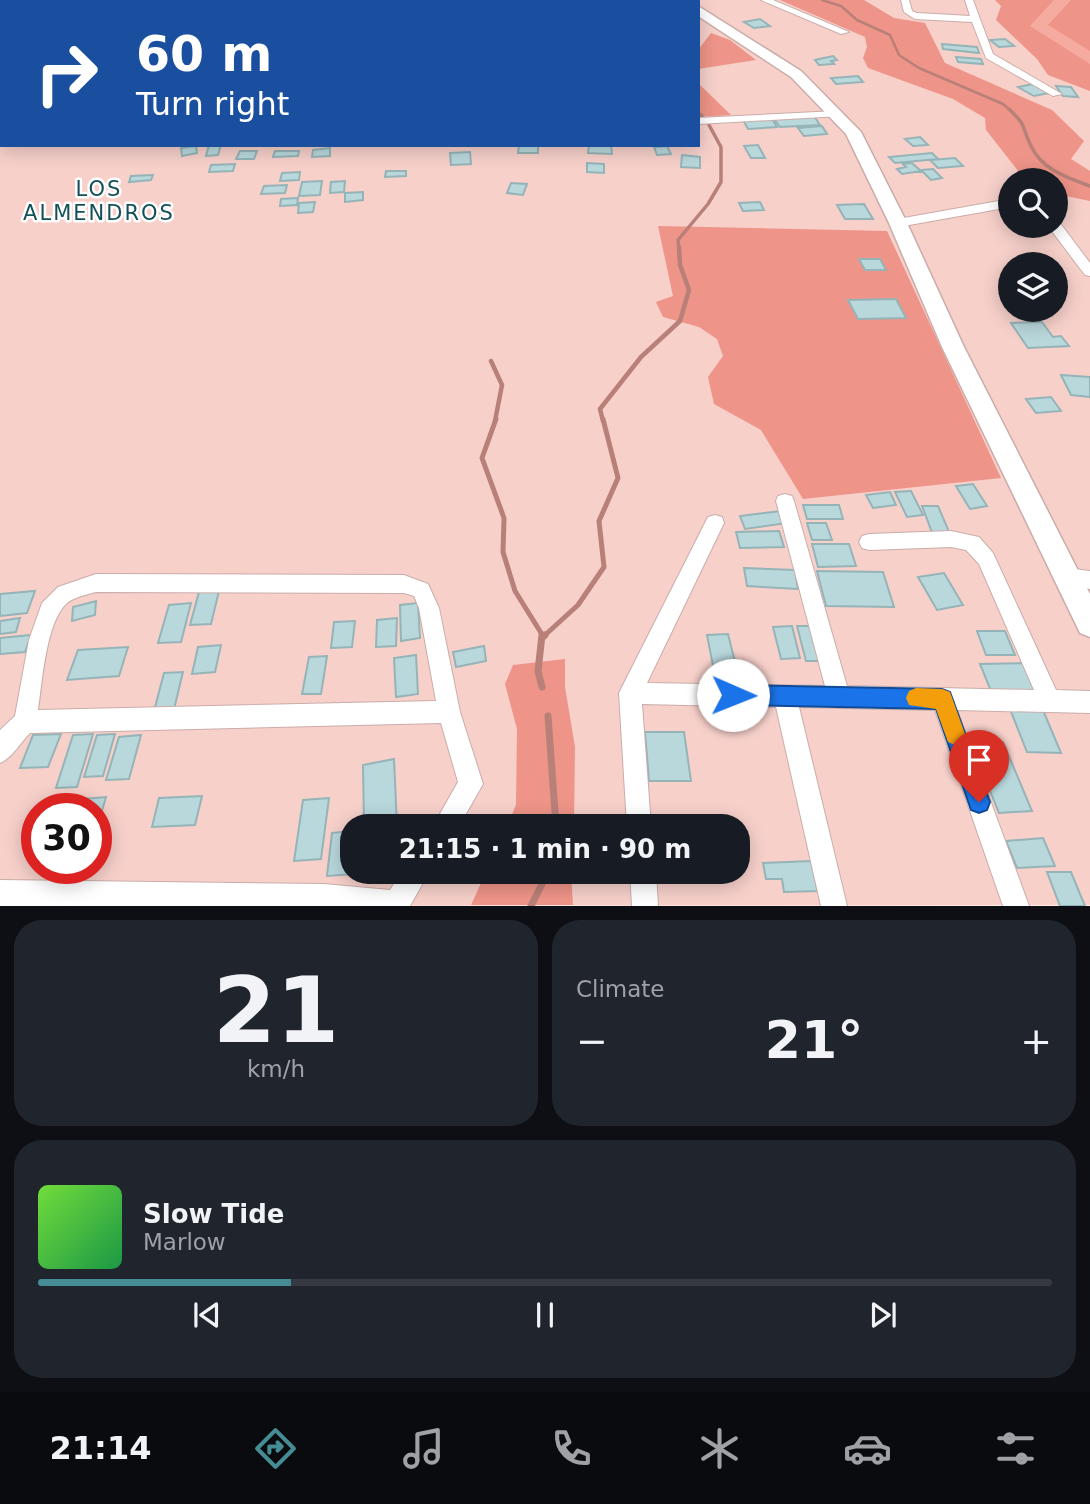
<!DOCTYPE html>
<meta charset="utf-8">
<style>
:root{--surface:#171b24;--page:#20242c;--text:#f1f3f6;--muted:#9ea1a6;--line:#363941;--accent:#468c95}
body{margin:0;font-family:"DejaVu Sans",sans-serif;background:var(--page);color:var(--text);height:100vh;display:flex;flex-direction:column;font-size:26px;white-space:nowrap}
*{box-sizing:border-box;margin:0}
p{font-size:23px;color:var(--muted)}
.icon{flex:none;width:38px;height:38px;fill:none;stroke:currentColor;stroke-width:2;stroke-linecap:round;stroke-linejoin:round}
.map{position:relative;height:906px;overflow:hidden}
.side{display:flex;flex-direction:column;gap:14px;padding:14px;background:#0d0f14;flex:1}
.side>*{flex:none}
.guide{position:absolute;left:0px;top:0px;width:700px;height:147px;box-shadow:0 4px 18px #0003;background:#1a4fa0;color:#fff;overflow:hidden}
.tools{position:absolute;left:998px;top:168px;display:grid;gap:14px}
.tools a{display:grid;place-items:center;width:70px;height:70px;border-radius:50%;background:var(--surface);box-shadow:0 4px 18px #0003;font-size:35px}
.speed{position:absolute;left:21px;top:793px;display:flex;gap:14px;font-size:35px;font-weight:700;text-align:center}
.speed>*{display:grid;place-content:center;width:91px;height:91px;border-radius:50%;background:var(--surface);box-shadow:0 4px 18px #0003;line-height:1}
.speed .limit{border:10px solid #d22;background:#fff;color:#111}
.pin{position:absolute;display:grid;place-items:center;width:60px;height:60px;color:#fff;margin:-72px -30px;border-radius:50% 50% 50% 0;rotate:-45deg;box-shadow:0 0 7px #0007}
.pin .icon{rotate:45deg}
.me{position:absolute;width:77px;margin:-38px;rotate:91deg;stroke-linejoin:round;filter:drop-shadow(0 0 5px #0008)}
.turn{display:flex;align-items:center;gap:24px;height:147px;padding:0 21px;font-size:32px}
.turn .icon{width:91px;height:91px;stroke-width:2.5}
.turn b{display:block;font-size:49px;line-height:60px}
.big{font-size:52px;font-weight:700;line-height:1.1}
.side .card{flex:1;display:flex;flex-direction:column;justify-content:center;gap:10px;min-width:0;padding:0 24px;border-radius:28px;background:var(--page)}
.side .dial{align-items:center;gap:0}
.dial b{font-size:91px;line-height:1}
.song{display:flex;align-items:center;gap:21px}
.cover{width:84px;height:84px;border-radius:10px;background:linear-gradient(135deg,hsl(100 70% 55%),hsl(140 70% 35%))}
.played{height:7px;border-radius:4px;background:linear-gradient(90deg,var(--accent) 25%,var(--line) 25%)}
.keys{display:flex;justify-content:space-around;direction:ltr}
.heat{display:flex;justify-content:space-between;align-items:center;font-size:38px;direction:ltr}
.side .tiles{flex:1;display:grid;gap:14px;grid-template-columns:1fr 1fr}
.card:last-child{grid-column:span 2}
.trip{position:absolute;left:340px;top:814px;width:410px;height:70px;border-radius:28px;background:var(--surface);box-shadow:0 4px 18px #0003;font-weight:700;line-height:70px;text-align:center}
.menu{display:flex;height:112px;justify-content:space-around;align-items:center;background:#090b0e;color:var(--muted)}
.menu .icon{width:49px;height:49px}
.menu .current{color:var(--accent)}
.menu b{font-size:32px;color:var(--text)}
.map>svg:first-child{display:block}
</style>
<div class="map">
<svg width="1090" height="906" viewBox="0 0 1090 906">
<rect width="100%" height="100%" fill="#feece9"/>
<path fill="#f7d0ca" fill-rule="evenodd" d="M0,0H1090V905L0,906ZM2,2H698V145H2ZM1010,180H1055V226H1010ZM1010,264H1055V310H1010ZM37,808H96V868H37ZM352,826H737V872H352Z"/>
<path fill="#ef9488" d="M780,0H864L894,18L925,23L945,63L1052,110L1084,141L1071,159L1090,171V201L1056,194L1055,180H1033L1019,172L986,130L985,118L953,99L868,68L863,58L867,47L865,37Z
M995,0H1090V91L1048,75L1037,59L996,20L1001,6Z
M711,33L730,40L756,60L698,69V50Z
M698,83L731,115L698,117Z
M658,226L887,231L1001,478L803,499L761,430L714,404L708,377L723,356L717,339L699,327L663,317L656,302L673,296Z
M565,659V687L575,747L574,826H507L516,805L517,729L505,684L513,665Z
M486,872H571L573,905H471Z"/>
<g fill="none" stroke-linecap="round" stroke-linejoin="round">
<path stroke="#b88078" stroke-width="2.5" d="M822,0L841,6L857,20L890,35L899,55L919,68L1003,104L1011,111"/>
<path stroke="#b88078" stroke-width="3.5" d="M1009,109C1028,127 1021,126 1031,146C1042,170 1068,178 1090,186
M698,113L702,116
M679,249L678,240L708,204L721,182V147L709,125"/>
<path stroke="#b88078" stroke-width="4.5" d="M491,361L502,385L495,421
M603,421L600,409L641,357L680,321L689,290L680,265L679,247"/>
<path stroke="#b88078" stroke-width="5" d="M496,419L482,458L504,518L503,552L515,591L543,636
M544,636L578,605L604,567L599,521L618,478L603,419"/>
<path stroke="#b88078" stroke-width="7" d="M542,635L538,671L542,687
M543,637L545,635
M548,716L556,826
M531,906L548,872"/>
<path fill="#f6aba0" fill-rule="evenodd" d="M1054,0H1071L1048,25L1090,51V64L1030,26Z"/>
</g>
<path fill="#b9d8dc" stroke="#95b4b8" stroke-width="2" d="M760,19L770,26L754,28L744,22Z
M1005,39L1014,46L999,47L990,40Z
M942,44L977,47L979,53L943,49Z
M833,56L837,60L831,61L834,64L819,65L815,60Z
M956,57L981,59L983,64L958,62Z
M858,76L863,82L836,84L831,78Z
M1033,84L1049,93L1034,96L1018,87Z
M1056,86L1071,87L1078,97L1063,96Z
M814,116L820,125L780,127L774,119Z
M772,119L777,127L748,129L743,120Z
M822,126L827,134L804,136L798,128Z
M920,137L928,145L913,146L905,139Z
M209,145H221L218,155L206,156Z
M519,145H538V153H518Z
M589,145H611L612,154L588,153Z
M758,145L765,158H751L744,146Z
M196,146L197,153L182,156L181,148Z
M667,146L671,154L657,155L654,147Z
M330,148V156L312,157L313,150Z
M240,151H257L254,159H236Z
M275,151H299L298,156L273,157Z
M470,152L471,164L451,165L450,153Z
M932,153L938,159L895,163L889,157Z
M682,155L700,157V168L681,167Z
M955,158L963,166L938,168L930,160Z
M587,163L604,164V173L587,172Z
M912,163L921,171L902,174L897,169L906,167L903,164Z
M235,164L233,171L209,172L211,165Z
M933,169L942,178L931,180L921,170Z
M386,171H406V176L385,177Z
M300,172L299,180L280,181L282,173Z
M153,175L151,180L129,182L131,176Z
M322,181L320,195L299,196L302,182Z
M345,181L344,192L330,193L331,182Z
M511,183L527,184L523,195L507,193Z
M287,185L285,193L261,194L264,186Z
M363,192V200L345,202V193Z
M298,198L297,205L280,206L281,199Z
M315,202L313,212L298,213L299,203Z
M760,202L764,210L743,211L739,203Z
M864,204L873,219H845L837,205Z
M859,259H880L886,270H865Z
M896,299L906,318L858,319L848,300Z
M1042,322L1053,337L1061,336L1069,346L1028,348L1011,323Z
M1061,375L1090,377V397L1071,395Z
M1051,397L1061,411L1036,413L1026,399Z
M973,484L987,506L970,509L956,486Z
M911,491L923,515L907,517L895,492Z
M890,492L896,505L873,508L866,495Z
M803,505H839L843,519H807Z
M922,506H938L950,534L933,535Z
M781,511L787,523L745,529L740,516Z
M807,523H826L832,540H812Z
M779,531L784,547L740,548L736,532Z
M812,544H849L856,566L818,567Z
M744,568L795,570L798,589L747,586Z
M817,571L883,572L894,607L826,606Z
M944,573L963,605L937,610L918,577Z
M35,591L27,613L0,616V594Z
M219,591L211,624L190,625L199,592Z
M96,601L95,615L72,621L73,607Z
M191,603L181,642L158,643L169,605Z
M418,603L420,638L401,641L400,605Z
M20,618L16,632L0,634V621Z
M397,618L396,646L376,647L377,620Z
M355,621L352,647L331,648L334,622Z
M792,626L800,658L781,659L773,627Z
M797,626H816L826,661H806Z
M977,631H1005L1015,655H986Z
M728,634L738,674L715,676L707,635Z
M31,635L25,652L0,654V638Z
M221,645L215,672L192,674L198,647Z
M484,646L486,661L456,667L453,652Z
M128,647L119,676L67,680L78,650Z
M416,655L418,694L396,697L394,658Z
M327,656L321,694H302L309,657Z
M1025,663L1037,690L991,691L980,664Z
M183,672L174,709L154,711L164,673Z
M1010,709L1043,710L1061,753L1027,752Z
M645,732H684L691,781H649Z
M61,734L48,767L20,768L33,735Z
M93,734L77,787L56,788L73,735Z
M115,734L103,776L84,777L97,735Z
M141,735L129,779L106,780L119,737Z
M1003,742L1032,811L999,813L971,744Z
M394,759L397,826H364L363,765Z
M202,796L195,825L152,827L159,798Z
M76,797L72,808H48L51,799Z
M106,797L96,831V808H79L82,799Z
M329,798L321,859L294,861L303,800Z
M352,831V872L355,874L327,876L332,833Z
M1043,838L1055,866L1017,868L1006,841Z
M811,861L818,891L784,892L782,879H766L763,863Z
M1047,872H1071L1085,906H1060Z"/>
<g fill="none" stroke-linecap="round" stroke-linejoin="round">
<defs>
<path id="street" d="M308,0H316V2H308Z
M761,0H773L849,32L841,34Z
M901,0H909L912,11L917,13L970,16L965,0H973L993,54L1062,94L1053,96L986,58L972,22L915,19L904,12Z
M837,111L841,112V116L698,124V118Z
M1010,199V207L898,227L892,223L898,219Z
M1055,222L1060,223L1090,263V276L1085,275L1048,226H1055Z
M785,494L792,496L794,501L847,686L1034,690L979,564L966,550L951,547L869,550L862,548L859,542L862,536L869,534L951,531L979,537L993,553L1056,690L1090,691V713L957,710L1029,906H1003L935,710L799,707L847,906H821L776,707L642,704L651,826H627L619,693L708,517L715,515L722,517L724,523L647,683L825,686L776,501L778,496Z
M1067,568L1090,571V589L1060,583L1057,577L1060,571Z
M96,574L404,575L428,584L439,608L460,712L483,784L459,826H433L458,782L441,723L30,733C20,743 12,758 0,763V730L15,716L29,640L42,603L58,587ZM96,592L404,593L414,596L419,608L436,701L38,710C42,683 46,623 66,604C74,597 85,595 96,592Z
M401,872H429L410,906H0V880L324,884L390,890Z
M630,872H656L658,906H632Z"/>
<path id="secondary" d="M698,6L801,71L861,132L907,223L964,347L1090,594V637L1080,633L942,347L889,223L846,134L791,77L698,16Z"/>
</defs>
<use href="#street" stroke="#caada9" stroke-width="2"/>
<use href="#secondary" stroke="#caada9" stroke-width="3"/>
<use href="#street" fill="#fff" fill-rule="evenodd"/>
<use href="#secondary" fill="#fff" fill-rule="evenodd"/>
</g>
<path fill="#1a73e8" stroke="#114b97" stroke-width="2" d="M733,685L942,689L950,692L990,802L987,810L979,813L971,810L936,709L733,705L726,702L723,695L726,688Z"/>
<path fill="#f59e0b" d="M916,688L942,689L950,692L965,734L962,742L955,745L948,742L936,709L909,705L906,698L909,691Z"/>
<g text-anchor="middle" stroke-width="5" stroke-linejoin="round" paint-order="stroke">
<g font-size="21" letter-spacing="2" fill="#145057" stroke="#fefefe">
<text x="99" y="196">LOS<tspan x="99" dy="24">ALMENDROS</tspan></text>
</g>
</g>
</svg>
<div class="tools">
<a><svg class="icon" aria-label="search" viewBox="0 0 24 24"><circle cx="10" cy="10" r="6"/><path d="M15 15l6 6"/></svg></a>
<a><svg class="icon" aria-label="layers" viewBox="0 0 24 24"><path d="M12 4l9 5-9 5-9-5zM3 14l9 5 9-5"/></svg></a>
</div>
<div class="speed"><div class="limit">30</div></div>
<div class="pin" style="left:979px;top:802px;background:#d93025"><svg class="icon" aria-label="arrive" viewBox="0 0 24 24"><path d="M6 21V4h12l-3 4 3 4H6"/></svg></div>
<svg class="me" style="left:733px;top:695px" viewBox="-20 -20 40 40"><circle r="19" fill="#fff"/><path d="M0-13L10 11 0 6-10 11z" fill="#1a73e8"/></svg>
<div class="trip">21:15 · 1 min · 90 m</div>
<div class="guide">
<div class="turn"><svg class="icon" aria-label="right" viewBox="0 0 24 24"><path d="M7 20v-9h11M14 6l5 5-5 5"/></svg><div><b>60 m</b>Turn right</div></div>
</div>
</div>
<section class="side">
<div class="tiles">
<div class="card dial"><b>21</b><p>km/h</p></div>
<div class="card"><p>Climate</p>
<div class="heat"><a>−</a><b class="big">21°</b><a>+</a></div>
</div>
<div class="card">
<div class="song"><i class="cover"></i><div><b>Slow Tide</b><p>Marlow</p></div></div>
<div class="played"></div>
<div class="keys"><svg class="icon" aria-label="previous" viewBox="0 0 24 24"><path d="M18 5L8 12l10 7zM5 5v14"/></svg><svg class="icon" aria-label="pause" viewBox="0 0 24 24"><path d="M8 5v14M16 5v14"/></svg><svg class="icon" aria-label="next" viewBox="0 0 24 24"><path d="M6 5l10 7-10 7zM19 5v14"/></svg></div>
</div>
</div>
</section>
<nav class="menu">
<b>21:14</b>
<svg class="icon current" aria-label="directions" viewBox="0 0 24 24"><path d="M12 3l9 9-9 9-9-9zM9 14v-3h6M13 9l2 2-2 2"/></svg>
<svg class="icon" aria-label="music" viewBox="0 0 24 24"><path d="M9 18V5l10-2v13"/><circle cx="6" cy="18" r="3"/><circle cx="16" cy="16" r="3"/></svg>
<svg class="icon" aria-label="phone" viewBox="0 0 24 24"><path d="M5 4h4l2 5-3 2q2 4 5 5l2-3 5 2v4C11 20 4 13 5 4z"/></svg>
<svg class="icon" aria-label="climate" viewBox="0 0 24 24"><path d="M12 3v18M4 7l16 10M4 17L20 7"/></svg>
<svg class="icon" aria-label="car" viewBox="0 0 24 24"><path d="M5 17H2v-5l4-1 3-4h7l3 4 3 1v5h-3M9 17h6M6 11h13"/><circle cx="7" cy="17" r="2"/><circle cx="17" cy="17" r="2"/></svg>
<svg class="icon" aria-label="filters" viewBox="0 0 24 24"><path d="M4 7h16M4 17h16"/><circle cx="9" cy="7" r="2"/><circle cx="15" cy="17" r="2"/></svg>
</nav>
